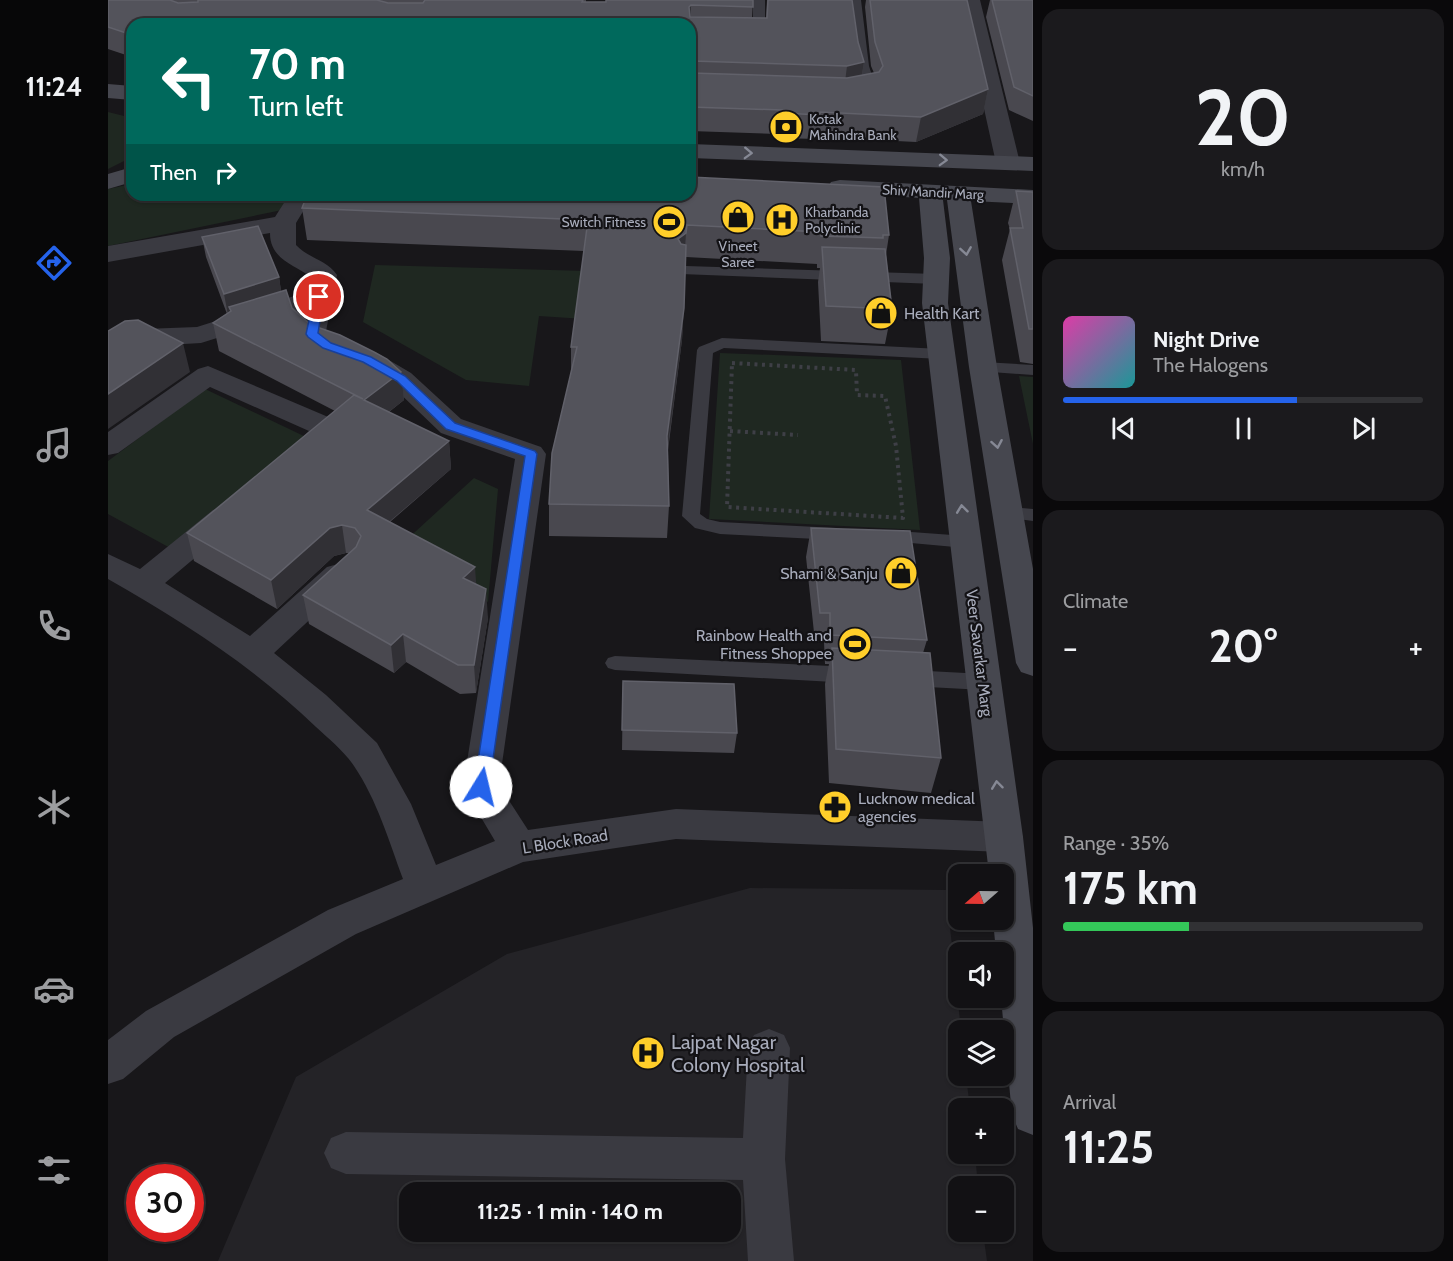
<!DOCTYPE html>
<meta charset="utf-8">
<style>
:root{--surface:#121114;--page:#1b1a1d;--text:#f1f3f6;--muted:#9c9da0;--line:#313134;--accent:#2563eb}
body{margin:0;font-family:Cabin,sans-serif;background:var(--page);color:var(--text);height:100vh;display:flex;flex-direction:column;font-size:22px;white-space:nowrap}
*{box-sizing:border-box;margin:0}
p{font-size:20px;color:var(--muted)}
.icon{flex:none;width:33px;height:33px;fill:none;stroke:currentColor;stroke-width:2;stroke-linecap:round;stroke-linejoin:round}
.map{position:relative;flex:1;overflow:hidden}
.sheet{display:flex;flex-direction:column;gap:9px;padding:9px;background:#0a090b;width:420px}
.sheet>*{flex:none}
.top-card{position:absolute;left:18px;top:18px;width:570px;height:183px;border-radius:18px;box-shadow:0 2px 4px #0004,0 0 0 2px var(--line);background:#00695c;color:#fff;overflow:hidden}
.needle{width:39px;rotate:250deg}
.fabs{position:absolute;left:840px;top:864px;display:grid;gap:12px}
.fabs a{display:grid;place-items:center;width:66px;height:66px;border-radius:12px;background:var(--surface);box-shadow:0 2px 4px #0004,0 0 0 2px var(--line);font-size:30px}
.speed{position:absolute;left:18px;top:1164px;display:flex;gap:12px;font-size:30px;font-weight:700;text-align:center}
.speed>*{display:grid;place-content:center;width:78px;height:78px;border-radius:50%;background:var(--surface);box-shadow:0 2px 4px #0004,0 0 0 2px var(--line);line-height:1}
.speed .limit{border:9px solid #d22;background:#fff;color:#111}
.pin{position:absolute;display:grid;place-items:center;width:51px;height:51px;color:#fff;margin:-26px;border:3px solid #fff;border-radius:50%;box-shadow:0 2px 6px #0007}
.me{position:absolute;width:66px;margin:-33px;rotate:9deg;stroke-linejoin:round;filter:drop-shadow(0 0 4px #0008)}
.turn{display:flex;align-items:center;gap:21px;height:126px;padding:0 24px;font-size:27px}
.turn .icon{width:78px;height:78px;stroke-width:2.5}
.turn b{display:block;font-size:42px;line-height:51px}
.then{display:flex;align-items:center;height:57px;padding:0 24px;background:#0003;gap:12px;font-size:22px}
.big{font-size:45px;font-weight:700;line-height:1.1}
.sheet .widget{flex:1;display:flex;flex-direction:column;justify-content:center;gap:9px;min-width:0;padding:0 21px;border-radius:18px;background:var(--page)}
.sheet .dial{align-items:center;gap:0}
.dial b{font-size:78px;line-height:1}
.song{display:flex;align-items:center;gap:18px}
.cover{width:72px;height:72px;border-radius:9px;background:linear-gradient(135deg,hsl(320 70% 55%),hsl(180 70% 35%))}
.played{height:6px;border-radius:3px;background:linear-gradient(90deg,var(--accent) 65%,var(--line) 65%)}
.keys{display:flex;justify-content:space-around;direction:ltr}
.heat{display:flex;justify-content:space-between;align-items:center;font-size:33px;direction:ltr}
.charge{height:9px;border-radius:4px;background:linear-gradient(90deg,#34c759 35%,var(--line) 0)}
.trip{position:absolute;left:291px;top:1182px;width:342px;height:60px;border-radius:18px;background:var(--surface);box-shadow:0 2px 4px #0004,0 0 0 2px var(--line);font-weight:700;line-height:60px;text-align:center}
main{display:flex;flex:1;min-height:0}
.dock{display:flex;flex-direction:column;width:108px;justify-content:space-around;align-items:center;background:#070708;color:var(--muted)}
.dock .icon{width:42px;height:42px}
.dock .selected{color:var(--accent)}
.dock b{font-size:27px;color:var(--text)}
.map>svg:first-child{display:block}
</style>
<main>
<nav class="dock">
<b>11:24</b>
<svg class="icon selected" aria-label="directions" viewBox="0 0 24 24"><path d="M12 3l9 9-9 9-9-9zM9 14v-3h6M13 9l2 2-2 2"/></svg>
<svg class="icon" aria-label="music" viewBox="0 0 24 24"><path d="M9 18V5l10-2v13"/><circle cx="6" cy="18" r="3"/><circle cx="16" cy="16" r="3"/></svg>
<svg class="icon" aria-label="phone" viewBox="0 0 24 24"><path d="M5 4h4l2 5-3 2q2 4 5 5l2-3 5 2v4C11 20 4 13 5 4z"/></svg>
<svg class="icon" aria-label="climate" viewBox="0 0 24 24"><path d="M12 3v18M4 7l16 10M4 17L20 7"/></svg>
<svg class="icon" aria-label="car" viewBox="0 0 24 24"><path d="M5 17H2v-5l4-1 3-4h7l3 4 3 1v5h-3M9 17h6M6 11h13"/><circle cx="7" cy="17" r="2"/><circle cx="17" cy="17" r="2"/></svg>
<svg class="icon" aria-label="filters" viewBox="0 0 24 24"><path d="M4 7h16M4 17h16"/><circle cx="9" cy="7" r="2"/><circle cx="15" cy="17" r="2"/></svg>
</nav>
<div class="map">
<svg width="925" height="1261" viewBox="0 0 925 1261">
<rect width="100%" height="100%" fill="#18171a"/>
<path fill="#242327" fill-rule="evenodd" d="M642,888L838,890L853,1030H850V1076H858L862,1108H850V1154H867L870,1186H850V1232H875L879,1261H110L188,1077L399,954ZM302,1192H622V1232H302Z"/>
<path fill="#1f2821" d="M0,112L24,118V157L0,169Z
M24,184V195H183L179,209L0,246V189Z
M267,265L547,273L537,323L431,316L421,386L358,380L255,322Z
M612,353L793,360L812,530L601,519Z
M911,376L925,377V444Z
M97,389L200,438L64,549L0,514V461Z
M366,478L390,489L380,602L284,553Z"/>
<g fill="none" stroke-linecap="round" stroke-linejoin="round">
<path stroke="#3e3f46" stroke-width="4" stroke-dasharray="3 4.5" stroke-linecap="butt" d="M624,363L748,370L749,395L777,396L788,446L795,518L619,507Z
M622,431L690,435"/>
<path fill="#3a3a41" fill-rule="evenodd" d="M645,0H657V37L651,41L642,40L640,37L645,34Z
M741,0H753L761,66L769,91L767,94L752,97L745,93L755,89L749,66Z
M578,266L828,274L836,279L828,284L573,274L570,271Z
M614,338L833,349L841,354L833,359L616,348L605,353L592,514L599,519L612,522L729,528L735,530L738,534L735,538L729,540L612,534L587,528L574,516L589,350L591,347Z
M875,362L925,365V375L869,371L867,367L869,363Z
M901,507L925,509V521L895,517L892,513L895,509Z
M776,530L858,536L865,537L867,542L865,547L858,548L770,540L767,536L770,532Z
M507,656L744,667L751,670L754,675L751,680L744,683L507,670L500,668L497,663L500,658Z
M801,670L876,674L883,677L886,682L883,687L876,690L801,686L794,683L791,678L794,673Z"/>
<path fill="#3a3a41" fill-rule="evenodd" d="M852,0H872L912,163L908,168L900,170L892,168L888,163Z
M181,195H205L188,223V245C200,258 219,260 229,275L218,331L229,339L269,353L303,373L353,419L433,447L438,454L391,785L420,830L568,809L896,822L909,826L915,837L909,848L896,852L568,839L415,862L248,934L66,1037L15,1079L0,1084V1040L38,1011L220,910L295,879C281,841 269,800 246,766C236,751 221,739 208,727C146,667 74,621 0,579V554L32,569L105,510L116,507L127,510L131,517L127,524L57,583L142,636L219,567L230,564L241,567L246,575L241,583L166,653L218,695L269,743L303,804L328,865L387,841L355,787L407,459L333,433L283,385L249,365L209,351L190,334L195,311L93,343L25,347L0,354V337L3,335L36,329L89,327L199,292L203,277C185,264 162,259 162,233L0,262V246L167,217Z
M100,366L232,422L236,429C226,446 207,462 187,457L182,450L201,431L102,387L10,453L0,455V432L90,369Z
M661,1029L676,1035L682,1048L677,1159L686,1261H640L635,1180L238,1174L223,1168L216,1153L223,1138L238,1132L635,1138L640,1048L646,1035Z"/>
<path fill="#46474f" fill-rule="evenodd" d="M0,84L24,86V100L0,98Z
M582,144L925,157V171L582,158Z
M24,167V182L0,189V174Z
M732,180L925,190V204L863,201L889,367L925,569V676L913,672L908,663L861,367L839,200H835L842,258L840,303L915,837L925,928V1135L910,1129L904,1115L893,998H896V952H888L885,920H896V874H881L814,303L816,258L811,198L723,192L720,187L723,182Z"/>
</g>
<path fill="#49484f" d="M0,0H478V2L645,0L644,18H658L659,0H744L750,42L756,62L754,75L766,73L763,66L757,7L758,0H762L880,89L875,114L808,142L709,137V139L671,138V134L582,131V24H24V57L0,49Z
M882,0H925V121L901,110L878,17Z
M908,191L925,192V364L912,362L894,260L902,229L900,223Z
M199,195L781,235L778,255L784,309L777,344L713,341L710,282L712,268H709V264L578,257L574,340L560,450L561,506L559,538L441,536V504L463,372V347L476,251L199,240L194,208Z
M94,237L171,277L173,291L184,308L203,325L293,372L296,400L281,412L341,441L343,469L282,522L368,584L380,618L368,693L352,694L298,662L286,673L201,624L195,595L241,553H238L226,556L169,609L86,561L79,533L227,411L111,351L105,323L119,314L98,257Z
M703,528L819,640L815,653L833,758L823,793L721,783L717,684L721,664H717L716,642H707L698,557Z
M515,681L629,733L626,753L514,750Z"/>
<path fill="#313035" d="M583,5L582,29L581,7Z
M756,62L752,86L736,90L739,66Z
M880,89L875,114L808,142L813,117Z
M578,233L576,264L570,239Z
M171,277L174,298L121,307L123,314L120,315L116,294Z
M576,308L574,340L557,469L559,436Z
M75,343L82,372L0,429V394Z
M293,372L296,400L260,428L256,400Z
M341,441L343,469L262,538L259,510Z
M234,525L238,553L226,556L169,609L163,580L222,528Z
M367,567L369,595L355,578Z
M378,589L380,618L368,693L366,665Z
M295,634L298,662L286,673L283,645Z"/>
<path fill="#53535b" stroke="#61616a" stroke-width="1.5" d="M0,0H62L70,3L90,2V0H269L280,3H315L317,0H475L474,2H498V0H645V7L583,5L581,7L582,17L659,18L660,0H744L750,42L756,62L739,66L584,61L582,67V24H24V35L0,27Z
M762,0H859L880,89L813,117L712,112V115L674,113V110L582,107V72L583,73L739,78L771,72L775,66L767,42Z
M884,0H925V96L906,87Z
M582,177L776,187L781,235H775V238L713,236V232L579,225L578,233L570,239L573,244L578,245L576,308L559,436L561,506L441,504L444,453L469,347H463L480,220L194,208L199,195H582Z
M908,191L925,192V329H921L902,228H915Z
M150,226L171,277L116,294L94,237Z
M714,247L777,249L784,309L718,306Z
M178,290L184,308L203,325L232,335L266,352L279,359L293,372L256,400L341,441L259,510L367,567L355,578L378,589L366,665H350L295,634L283,645L195,595L248,547L253,536L247,528L234,525L222,528L163,580L79,533L246,395L255,399L105,323L123,311L121,307Z
M30,320L75,343L0,394V331L17,321Z
M703,528L802,531L819,640L722,635V613H712Z
M724,648L822,653L833,758L728,749Z
M515,681L626,684L629,733L514,730Z"/>
<defs><path id="oneway-chevron" d="M-2-3.5L2.5 0L-2 3.5" fill="none" stroke-width="1.6" stroke-linecap="round" stroke-linejoin="round" transform="scale(1.5)"/></defs>
<g stroke="#868995">
<use href="#oneway-chevron" transform="translate(640 153) rotate(2)"/>
<use href="#oneway-chevron" transform="translate(835 160) rotate(2)"/>
<use href="#oneway-chevron" transform="translate(858 251) rotate(81)"/>
<use href="#oneway-chevron" transform="translate(889 444) rotate(80)"/>
<use href="#oneway-chevron" transform="translate(854 509) rotate(-97)"/>
<use href="#oneway-chevron" transform="translate(889 785) rotate(-97)"/>
</g>
<path fill="#2563eb" stroke="#184099" stroke-width="1.5" d="M211,294L216,297L210,333L223,343L263,357L297,376L347,423L427,451L429,454L381,787L379,791H368L366,787L417,456L338,429L289,381L255,362L215,348L200,337L198,334L206,297Z"/>
<defs>
<symbol id="bank-disc" viewBox="-11 -11 22 22"><circle r="9.5" fill="#ffce2a" stroke="#131215"/><path d="M-6-4H6V4H-6ZM0-2.3a2.3 2.3 0 1 0 0 4.6a2.3 2.3 0 1 0 0-4.6Z" fill="#111"/></symbol>
<symbol id="shop-disc" viewBox="-11 -11 22 22"><circle r="9.5" fill="#ffce2a" stroke="#131215"/><path d="M-5-2.5h2.3a2.7 3.5 0 0 1 5.4 0H5L5.5 6h-11ZM-1.5-2.5h3a1.5 2.3 0 0 0-3 0Z" fill="#111"/></symbol>
<symbol id="hospital-disc" viewBox="-11 -11 22 22"><circle r="9.5" fill="#ffce2a" stroke="#131215"/><path d="M-5-5h3v3.5h4V-5h3V5h-3V1.5h-4V5h-3Z" fill="#111"/></symbol>
<symbol id="stadium-disc" viewBox="-11 -11 22 22"><circle r="9.5" fill="#ffce2a" stroke="#131215"/><path d="M0-5a6.5 5 0 1 0 0 10a6.5 5 0 1 0 0-10ZM-3.5-1.8h7v3.6h-7Z" fill="#111"/></symbol>
<symbol id="pharmacy-disc" viewBox="-11 -11 22 22"><circle r="9.5" fill="#ffce2a" stroke="#131215"/><path d="M-2-6h4v4h4v4h-4v4h-4v-4h-4v-4h4Z" fill="#111"/></symbol>
</defs>
<g fill-rule="evenodd">
<use href="#bank-disc" x="659" y="108" width="38" height="38"/>
<use href="#shop-disc" x="611" y="198" width="38" height="38"/>
<use href="#hospital-disc" x="655" y="201" width="38" height="38"/>
<use href="#stadium-disc" x="542" y="203" width="38" height="38"/>
<use href="#shop-disc" x="754" y="294" width="38" height="38"/>
<use href="#shop-disc" x="774" y="554" width="38" height="38"/>
<use href="#stadium-disc" x="728" y="625" width="38" height="38"/>
<use href="#pharmacy-disc" x="708" y="788" width="38" height="38"/>
<use href="#hospital-disc" x="521" y="1034" width="38" height="38"/>
</g>
<g text-anchor="middle" stroke-width="4.5" stroke-linejoin="round" paint-order="stroke">
<g font-size="14" fill="#a8acbb" stroke="#131215" text-anchor="start">
<text x="701" y="124">Kotak<tspan x="701" dy="16">Mahindra Bank</tspan></text>
<text x="697" y="217">Kharbanda<tspan x="697" dy="16">Polyclinic</tspan></text>
<text x="538" y="227" text-anchor="end">Switch Fitness</text>
<text x="630" y="251" text-anchor="middle">Vineet<tspan x="630" dy="16">Saree</tspan></text>
</g>
<g font-size="14" fill="#a8acbb" stroke="#131215">
<text transform="translate(825 192) rotate(3)" y="5">Shiv Mandir Marg</text>
</g>
<g font-size="16" fill="#a8acbb" stroke="#131215" text-anchor="start">
<text x="796" y="319">Health Kart</text>
<text x="770" y="579" text-anchor="end">Shami &amp; Sanju</text>
<text x="724" y="641" text-anchor="end">Rainbow Health and<tspan x="724" dy="18">Fitness Shoppee</tspan></text>
<text x="750" y="804">Lucknow medical<tspan x="750" dy="18">agencies</tspan></text>
</g>
<g font-size="16" fill="#a8acbb" stroke="#131215">
<text transform="translate(872 653) rotate(83)" y="6">Veer Savarkar Marg</text>
<text transform="translate(457 841) rotate(-9)" y="6">L Block Road</text>
</g>
<g font-size="20" fill="#a8acbb" stroke="#131215" text-anchor="start">
<text x="563" y="1049">Lajpat Nagar<tspan x="563" dy="23">Colony Hospital</tspan></text>
</g>
</g>
</svg>
<div class="fabs">
<a><svg class="needle" viewBox="-14 -14 28 28"><path d="M0-13l5 13h-10z" fill="#e53935"/><path d="M0 13l5-13h-10z" fill="#9c9da0"/></svg></a>
<a><svg class="icon" aria-label="sound" viewBox="0 0 24 24"><path d="M4 9h4l5-4v14l-5-4H4zM17 9q2 3 0 6"/></svg></a>
<a><svg class="icon" aria-label="layers" viewBox="0 0 24 24"><path d="M12 4l9 5-9 5-9-5zM3 14l9 5 9-5"/></svg></a>
<a>+</a>
<a>−</a>
</div>
<div class="speed"><div class="limit">30</div></div>
<div class="pin" style="left:211px;top:297px;background:#d93025"><svg class="icon" aria-label="arrive" viewBox="0 0 24 24"><path d="M6 21V4h12l-3 4 3 4H6"/></svg></div>
<svg class="me" style="left:373px;top:787px" viewBox="-20 -20 40 40"><circle r="19" fill="#fff"/><path d="M0-13L10 11 0 6-10 11z" fill="#2563eb"/></svg>
<div class="trip">11:25 · 1 min · 140 m</div>
<div class="top-card">
<div class="turn"><svg class="icon" aria-label="left" viewBox="0 0 24 24"><path d="M17 20v-9H6M10 6l-5 5 5 5"/></svg><div><b>70 m</b>Turn left</div></div>
<div class="then">Then<svg class="icon" aria-label="right" viewBox="0 0 24 24"><path d="M7 20v-9h11M14 6l5 5-5 5"/></svg></div>
</div>
</div>
<section class="sheet">
<div class="widget dial"><b>20</b><p>km/h</p></div>
<div class="widget">
<div class="song"><i class="cover"></i><div><b>Night Drive</b><p>The Halogens</p></div></div>
<div class="played"></div>
<div class="keys"><svg class="icon" aria-label="previous" viewBox="0 0 24 24"><path d="M18 5L8 12l10 7zM5 5v14"/></svg><svg class="icon" aria-label="pause" viewBox="0 0 24 24"><path d="M8 5v14M16 5v14"/></svg><svg class="icon" aria-label="next" viewBox="0 0 24 24"><path d="M6 5l10 7-10 7zM19 5v14"/></svg></div>
</div>
<div class="widget"><p>Climate</p>
<div class="heat"><a>−</a><b class="big">20°</b><a>+</a></div>
</div>
<div class="widget"><p>Range · 35%</p><b class="big">175 km</b><div class="charge"></div></div>
<div class="widget"><p>Arrival</p><b class="big">11:25</b></div>
</section>
</main>
